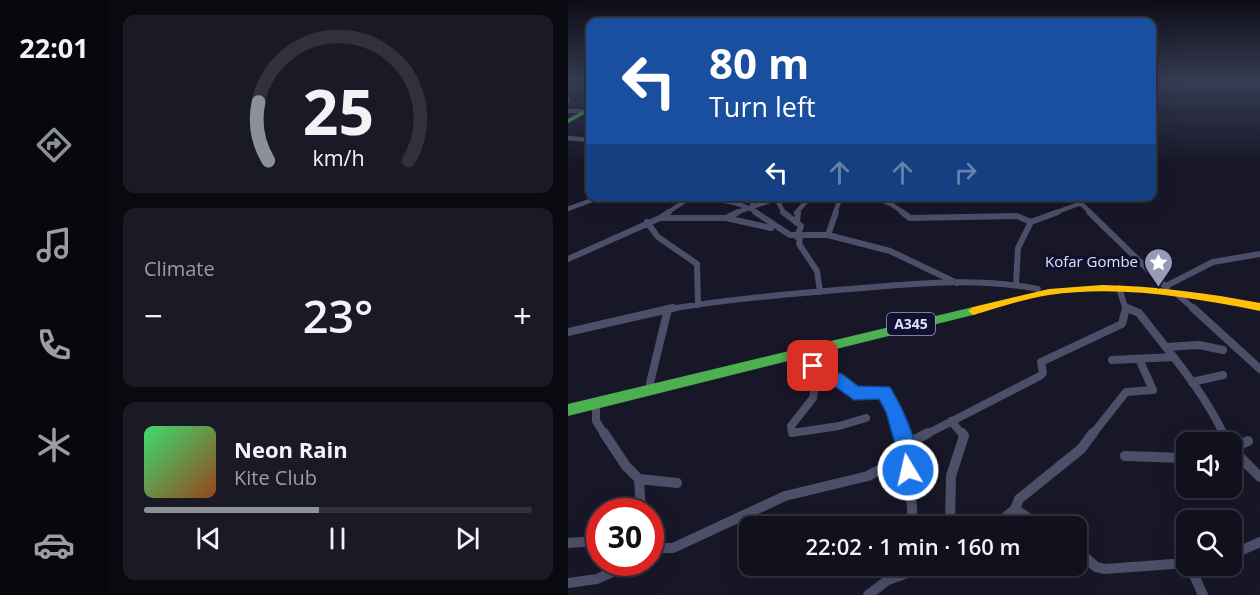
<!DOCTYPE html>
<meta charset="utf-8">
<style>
:root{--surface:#11111e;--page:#1a1a27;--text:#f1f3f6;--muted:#9c9da4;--line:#30313c;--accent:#8c9099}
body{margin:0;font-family:"Open Sans",sans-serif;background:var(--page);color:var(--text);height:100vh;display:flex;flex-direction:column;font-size:22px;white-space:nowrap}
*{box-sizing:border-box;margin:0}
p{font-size:20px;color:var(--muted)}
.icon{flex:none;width:33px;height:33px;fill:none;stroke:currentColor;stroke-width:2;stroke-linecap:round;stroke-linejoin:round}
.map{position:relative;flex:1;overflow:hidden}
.details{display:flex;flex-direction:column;gap:15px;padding:15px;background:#090910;width:460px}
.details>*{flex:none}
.top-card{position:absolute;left:18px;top:18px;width:570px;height:183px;border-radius:12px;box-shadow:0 6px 24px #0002,0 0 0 2px var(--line);background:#1a4fa0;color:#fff;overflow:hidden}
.controls{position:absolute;left:608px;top:432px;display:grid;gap:12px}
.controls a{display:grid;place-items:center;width:66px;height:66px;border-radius:12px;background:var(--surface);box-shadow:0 6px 24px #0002,0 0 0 2px var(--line);font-size:30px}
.speed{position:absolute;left:18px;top:498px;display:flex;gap:12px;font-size:30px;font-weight:700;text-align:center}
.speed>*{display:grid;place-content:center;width:78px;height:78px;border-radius:50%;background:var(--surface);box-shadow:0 6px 24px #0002,0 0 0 2px var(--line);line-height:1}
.speed .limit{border:9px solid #d22;background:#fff;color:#111}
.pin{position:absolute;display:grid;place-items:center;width:51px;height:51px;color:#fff;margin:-26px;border-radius:12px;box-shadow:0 3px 9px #0006}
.me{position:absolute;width:66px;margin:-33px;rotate:351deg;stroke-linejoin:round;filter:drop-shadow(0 0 4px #0008)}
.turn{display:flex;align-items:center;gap:21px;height:126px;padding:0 24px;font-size:27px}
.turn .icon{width:78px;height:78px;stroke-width:2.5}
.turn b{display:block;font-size:42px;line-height:51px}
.lanes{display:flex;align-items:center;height:57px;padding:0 24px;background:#0003;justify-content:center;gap:30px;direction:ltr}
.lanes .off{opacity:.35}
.big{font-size:45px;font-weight:600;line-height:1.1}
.details .widget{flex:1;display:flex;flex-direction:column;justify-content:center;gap:9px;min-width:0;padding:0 21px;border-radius:12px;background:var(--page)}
.details .dial{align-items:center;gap:0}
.dial svg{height:156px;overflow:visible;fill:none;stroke:var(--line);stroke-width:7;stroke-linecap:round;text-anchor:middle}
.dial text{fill:var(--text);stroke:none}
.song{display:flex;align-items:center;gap:18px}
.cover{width:72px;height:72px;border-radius:9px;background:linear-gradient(135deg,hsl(140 70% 55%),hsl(20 70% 35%))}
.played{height:6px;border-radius:3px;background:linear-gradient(90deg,var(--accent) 45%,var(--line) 45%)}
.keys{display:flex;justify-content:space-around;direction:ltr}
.heat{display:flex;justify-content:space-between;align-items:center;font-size:33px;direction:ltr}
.trip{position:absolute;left:171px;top:516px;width:348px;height:60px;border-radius:12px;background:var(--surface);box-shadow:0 6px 24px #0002,0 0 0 2px var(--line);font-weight:600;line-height:60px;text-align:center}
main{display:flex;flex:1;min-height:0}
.menu{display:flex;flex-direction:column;width:108px;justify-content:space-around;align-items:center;background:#07070c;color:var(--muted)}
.menu .icon{width:42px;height:42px}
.menu .selected{color:var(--accent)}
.menu b{font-size:27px;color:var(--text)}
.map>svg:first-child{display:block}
</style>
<main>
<nav class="menu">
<b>22:01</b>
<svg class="icon selected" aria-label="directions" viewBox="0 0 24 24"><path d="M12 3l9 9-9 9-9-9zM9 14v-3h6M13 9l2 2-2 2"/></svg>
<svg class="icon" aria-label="music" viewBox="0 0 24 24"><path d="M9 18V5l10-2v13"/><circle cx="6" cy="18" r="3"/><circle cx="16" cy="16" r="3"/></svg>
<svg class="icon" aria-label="phone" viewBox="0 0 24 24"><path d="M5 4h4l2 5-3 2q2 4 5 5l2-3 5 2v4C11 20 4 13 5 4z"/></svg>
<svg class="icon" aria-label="climate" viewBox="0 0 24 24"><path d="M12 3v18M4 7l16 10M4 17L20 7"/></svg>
<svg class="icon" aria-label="car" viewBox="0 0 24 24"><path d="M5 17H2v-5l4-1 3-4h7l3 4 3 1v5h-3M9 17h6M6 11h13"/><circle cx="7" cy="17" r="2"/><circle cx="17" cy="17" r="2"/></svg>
</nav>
<section class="details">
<div class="widget dial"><svg viewBox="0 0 100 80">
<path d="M14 69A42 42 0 1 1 86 69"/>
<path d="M14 69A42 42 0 0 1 9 39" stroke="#8c9099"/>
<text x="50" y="56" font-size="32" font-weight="700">25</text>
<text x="50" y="72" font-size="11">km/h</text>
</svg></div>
<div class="widget"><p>Climate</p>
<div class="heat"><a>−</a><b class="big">23°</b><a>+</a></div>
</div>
<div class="widget">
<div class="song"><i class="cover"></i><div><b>Neon Rain</b><p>Kite Club</p></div></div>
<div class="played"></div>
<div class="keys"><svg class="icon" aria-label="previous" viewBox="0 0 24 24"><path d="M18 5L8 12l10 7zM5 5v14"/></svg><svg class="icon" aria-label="pause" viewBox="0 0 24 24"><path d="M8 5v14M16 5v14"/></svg><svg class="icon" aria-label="next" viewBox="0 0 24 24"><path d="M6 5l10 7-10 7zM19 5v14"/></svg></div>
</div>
</section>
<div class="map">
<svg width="692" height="595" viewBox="0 0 692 595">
<rect width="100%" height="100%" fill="#171728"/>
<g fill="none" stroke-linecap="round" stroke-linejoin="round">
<path stroke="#4d4f69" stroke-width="4" d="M17,80H22
M0,99V102
M0,111H14
M0,138L9,139"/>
<path stroke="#4d4f69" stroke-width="4.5" d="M0,138L22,140
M207,196L216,213
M302,196L323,204L336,213
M505,196L523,213
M119,199C145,199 167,199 190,213
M184,206L185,196
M0,209L35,196
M99,213L123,197
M167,213L216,196
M228,213L243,196
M267,213L273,196
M486,213L511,204"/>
<path stroke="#4d4f69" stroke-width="6" d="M187,212L222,235H260L322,251L389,283
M215,212L233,226L229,237
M334,212L342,218L449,216L463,222
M521,212L599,288
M92,218L101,212
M158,218L170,212
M79,222L90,237L129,264L130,305
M229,223L230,212
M260,235L268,212
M232,237L231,244L249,271L252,292
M0,259L92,218H158L203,228
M448,284L450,248L463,222L490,212
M598,286L645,262L692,254
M551,288L558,310
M609,294L627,310
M558,308L563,310
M96,310C153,300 211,295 269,290C337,285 403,276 470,289"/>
<path stroke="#4d4f69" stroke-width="8" d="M559,308L571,313C601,352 635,390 656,435
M625,308L692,369
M0,332L105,308
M598,347L631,345L655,350
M241,349L249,372L268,378L286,393L316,392L334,435
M544,360L605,357
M249,372L245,398L223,426L224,433L271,426L298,418
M624,382L655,375
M82,383L100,309
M28,403V421L37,435
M383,421L395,435
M357,435L472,376L475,373L473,362L554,324L558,308
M524,435L558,392L585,390L571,359"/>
<path stroke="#4d4f69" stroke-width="10" d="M36,433L58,466L71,479L73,512
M333,433L342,474L345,526
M655,433L659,442
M663,448L692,477
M663,449L680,441
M557,456L618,458
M71,479L109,483
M447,509L472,526
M382,526L383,476L396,436L394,433
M427,526L447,509L451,499L513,449L525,433
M82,537L93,548H105L217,496L300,476L331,459L341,443L360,433
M0,543L32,541
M508,549L528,567L537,569L618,563
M663,555L692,542
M622,566L635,595
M0,583L29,579L66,562
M300,595L320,580L358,566"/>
<path fill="#4caf50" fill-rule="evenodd" d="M22,107V111L0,123V119Z
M405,307L409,308L410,311L409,314L0,416V404Z"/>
<path fill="#ffc107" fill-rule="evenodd" d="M534,285C587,286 639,293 692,303V311C622,297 551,285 481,295C455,299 430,308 405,315L400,311L405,307L481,289Z"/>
</g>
<linearGradient id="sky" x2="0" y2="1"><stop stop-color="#0d0d16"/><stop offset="0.49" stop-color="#363c53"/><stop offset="1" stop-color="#363c53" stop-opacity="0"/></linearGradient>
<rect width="692" height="164" fill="url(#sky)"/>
<path fill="#1a73e8" stroke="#114b97" stroke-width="1.5" d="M245,359L251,361L254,368L274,374L290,386L322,387C334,407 357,453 347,476L340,479L333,476L328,447L318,412L311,399L286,400L262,383L243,377L237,366Z"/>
<defs>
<symbol id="sight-pin" viewBox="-11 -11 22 30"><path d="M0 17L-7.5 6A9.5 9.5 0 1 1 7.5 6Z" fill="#989ab4" stroke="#11102f"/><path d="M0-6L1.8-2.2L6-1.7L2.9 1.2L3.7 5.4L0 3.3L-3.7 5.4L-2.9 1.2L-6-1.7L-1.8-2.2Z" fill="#fff"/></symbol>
</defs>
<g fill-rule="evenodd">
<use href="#sight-pin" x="574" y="246" width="33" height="45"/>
</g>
<g text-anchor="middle" stroke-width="6" stroke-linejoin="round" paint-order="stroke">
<rect fill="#11102f" stroke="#a0a2c1" stroke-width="1.5" x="319" y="313" width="48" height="22" rx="4.5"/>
<g font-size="14" font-weight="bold" fill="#dee0ff">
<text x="343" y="329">A345</text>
</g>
<g font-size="15" fill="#dee0ff" stroke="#11102f" text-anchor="end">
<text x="570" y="267">Kofar Gombe</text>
</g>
</g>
</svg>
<div class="controls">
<a><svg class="icon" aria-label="sound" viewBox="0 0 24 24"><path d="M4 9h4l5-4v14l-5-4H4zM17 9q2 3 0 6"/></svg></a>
<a><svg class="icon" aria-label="search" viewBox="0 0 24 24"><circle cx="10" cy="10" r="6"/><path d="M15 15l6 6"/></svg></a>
</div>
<div class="speed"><div class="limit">30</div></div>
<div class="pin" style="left:245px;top:366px;background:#d93025"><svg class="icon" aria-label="arrive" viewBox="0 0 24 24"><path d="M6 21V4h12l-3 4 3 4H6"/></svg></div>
<svg class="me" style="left:340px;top:470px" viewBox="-20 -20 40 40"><circle r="17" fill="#1a73e8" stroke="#fff" stroke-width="3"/><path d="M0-11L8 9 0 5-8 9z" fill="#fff"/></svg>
<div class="trip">22:02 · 1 min · 160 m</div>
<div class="top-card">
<div class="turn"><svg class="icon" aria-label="left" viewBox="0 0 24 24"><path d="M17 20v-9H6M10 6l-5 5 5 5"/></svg><div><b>80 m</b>Turn left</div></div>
<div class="lanes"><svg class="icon" aria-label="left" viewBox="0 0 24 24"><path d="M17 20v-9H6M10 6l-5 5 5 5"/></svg><svg class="icon off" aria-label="ahead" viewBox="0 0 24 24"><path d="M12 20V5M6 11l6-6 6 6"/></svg><svg class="icon off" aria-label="ahead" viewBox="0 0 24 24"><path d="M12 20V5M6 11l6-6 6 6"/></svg><svg class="icon off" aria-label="right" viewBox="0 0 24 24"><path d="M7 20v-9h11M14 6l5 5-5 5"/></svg></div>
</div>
</div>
</main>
